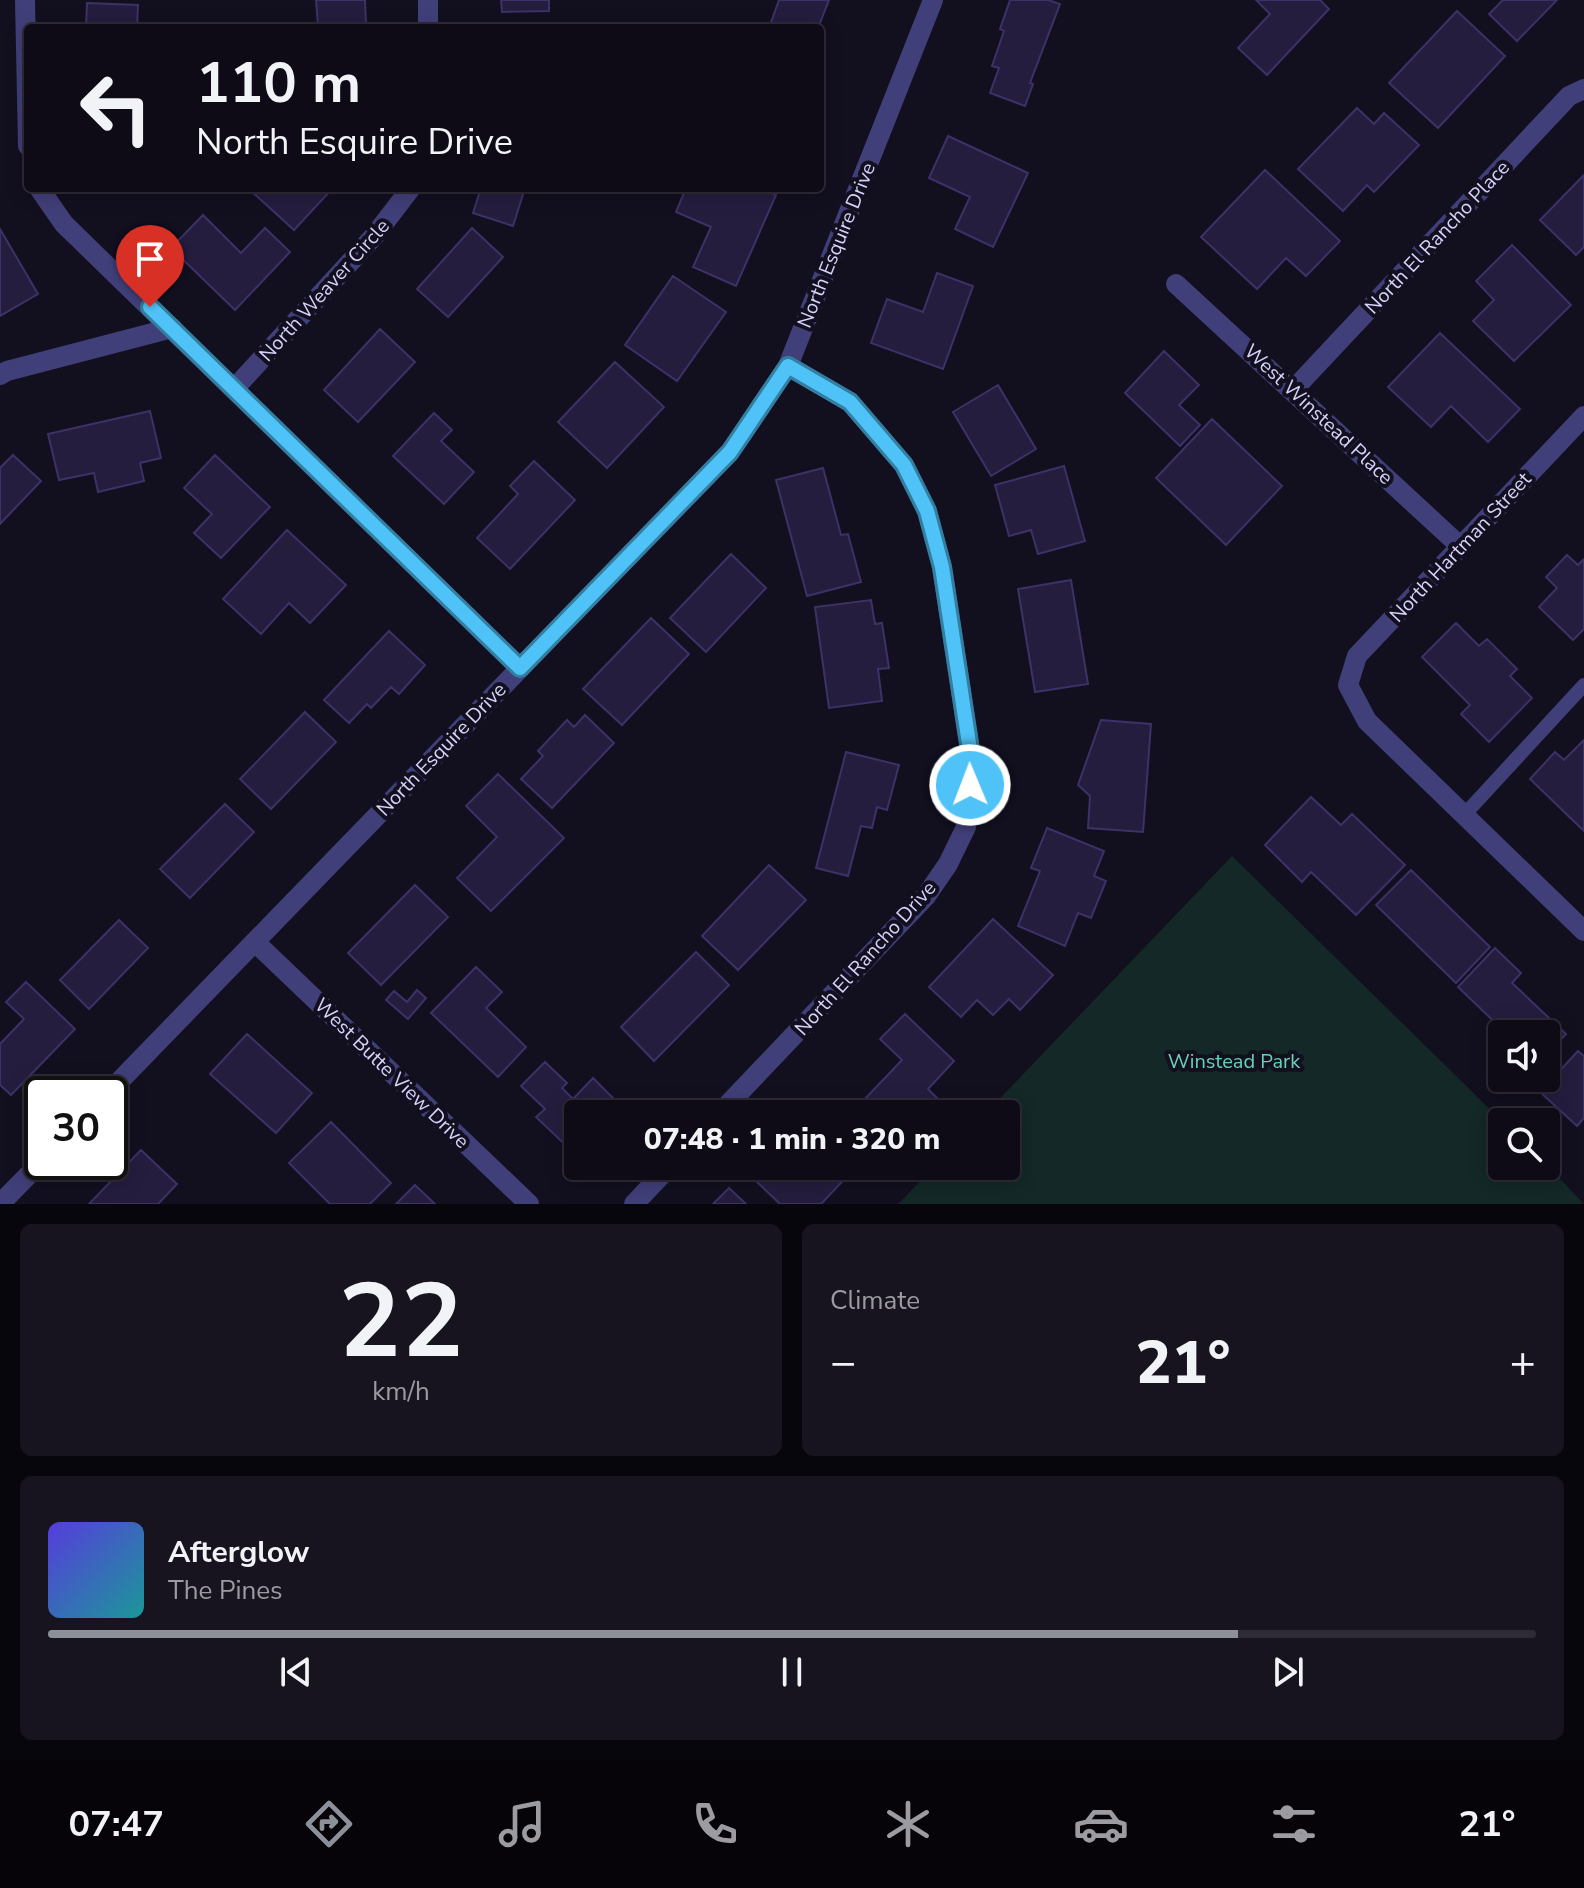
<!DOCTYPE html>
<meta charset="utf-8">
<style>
:root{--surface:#0e0b17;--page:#171420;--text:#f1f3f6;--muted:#9b9ba1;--line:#2e2b36;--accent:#8c9099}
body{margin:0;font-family:"Nunito Sans",sans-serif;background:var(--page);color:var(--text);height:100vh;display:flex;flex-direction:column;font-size:30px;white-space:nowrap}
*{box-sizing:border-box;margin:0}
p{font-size:26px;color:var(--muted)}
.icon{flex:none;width:44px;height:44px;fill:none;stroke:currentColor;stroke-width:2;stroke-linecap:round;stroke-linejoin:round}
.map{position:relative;height:1204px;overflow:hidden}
.details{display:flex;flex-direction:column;gap:20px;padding:20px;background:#08060d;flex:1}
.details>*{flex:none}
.hud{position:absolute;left:24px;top:24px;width:800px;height:168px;border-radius:8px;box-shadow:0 4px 20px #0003,0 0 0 2px var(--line);background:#0e0b17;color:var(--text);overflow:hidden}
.buttons{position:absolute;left:1488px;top:1020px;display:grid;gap:16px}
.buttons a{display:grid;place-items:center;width:72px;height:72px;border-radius:8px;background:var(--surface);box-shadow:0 4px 20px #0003,0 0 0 2px var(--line);font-size:40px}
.speed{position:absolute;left:24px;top:1076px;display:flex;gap:16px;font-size:40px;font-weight:700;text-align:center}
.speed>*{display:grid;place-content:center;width:104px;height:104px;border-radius:50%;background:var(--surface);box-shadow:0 4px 20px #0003,0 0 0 2px var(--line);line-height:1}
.speed .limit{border:4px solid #111;border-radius:12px;background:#fff;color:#111}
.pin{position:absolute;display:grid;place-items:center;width:68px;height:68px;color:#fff;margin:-82px -34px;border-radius:50% 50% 50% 0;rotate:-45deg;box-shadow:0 0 8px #0007}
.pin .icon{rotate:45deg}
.me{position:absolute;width:88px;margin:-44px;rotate:359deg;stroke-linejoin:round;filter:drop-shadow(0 0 6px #0008)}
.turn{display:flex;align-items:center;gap:28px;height:168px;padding:0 40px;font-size:36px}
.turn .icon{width:104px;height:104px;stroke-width:2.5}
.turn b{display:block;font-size:56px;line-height:68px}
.big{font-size:60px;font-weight:800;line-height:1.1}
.details .card{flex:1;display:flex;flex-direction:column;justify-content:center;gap:12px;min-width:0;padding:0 28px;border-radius:12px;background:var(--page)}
.details .dial{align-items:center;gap:0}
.dial b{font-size:104px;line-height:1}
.song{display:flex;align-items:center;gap:24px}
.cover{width:96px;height:96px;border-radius:12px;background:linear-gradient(135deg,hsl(250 70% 55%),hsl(180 70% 35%))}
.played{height:8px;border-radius:4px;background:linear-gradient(90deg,var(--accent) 80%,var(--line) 80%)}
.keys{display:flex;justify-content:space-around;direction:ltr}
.heat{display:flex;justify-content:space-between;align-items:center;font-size:44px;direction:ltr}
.details .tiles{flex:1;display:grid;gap:20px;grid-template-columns:1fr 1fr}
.card:last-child{grid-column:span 2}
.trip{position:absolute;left:564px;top:1100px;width:456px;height:80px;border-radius:8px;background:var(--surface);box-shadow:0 4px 20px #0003,0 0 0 2px var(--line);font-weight:800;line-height:80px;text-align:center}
.dock{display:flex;height:128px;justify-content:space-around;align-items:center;background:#060409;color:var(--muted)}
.dock .icon{width:56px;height:56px}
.dock .on{color:var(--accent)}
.dock b{font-size:36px;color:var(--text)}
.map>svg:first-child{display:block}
</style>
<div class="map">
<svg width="1584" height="1204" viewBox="0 0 1584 1204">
<rect width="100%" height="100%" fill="#120f1f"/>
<path fill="#132827" d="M1232,856L1503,1122L1502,1166L1546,1164L1584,1204H898L935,1166H1006V1114H985Z"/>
<path fill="#241d3e" stroke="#3c3267" stroke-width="2" d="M316,0H365L366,24L318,26Z
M501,0H549V11L502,12Z
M779,0H829L818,28H769Z
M1010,0H1048L1060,4L1030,83L1033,84L1025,106L990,93L999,68L992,66L1004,31L1000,29Z
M1256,0H1320L1329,9L1267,75L1238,48L1270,14Z
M1503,0H1557L1517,41L1489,14Z
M87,3L138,5L137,28H86Z
M1457,11L1505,56L1438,128L1389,83Z
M1357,108L1374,124L1384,113L1419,145L1374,192L1367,185L1343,211L1298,169Z
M948,136L1028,173L993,247L955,229L970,197L929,178Z
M1265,170L1340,241L1306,276L1286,258L1257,289L1201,237Z
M1584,175V247L1576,255L1540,220Z
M254,188H333L294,230L251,191Z
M481,188H525L513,226L473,213Z
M686,188H759L776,195L736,286L693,267L711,227L676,212Z
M203,215L241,253L265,228L290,252L235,310L171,248Z
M472,228L503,257L448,317L417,289Z
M0,229L38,294L0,316Z
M1512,245L1571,305L1514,361L1473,321L1494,300L1476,281Z
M937,273L973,286L943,369L871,343L887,299L923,312Z
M673,276L726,312L677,381L625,345Z
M380,329L415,362L358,422L324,390Z
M1440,333L1520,409L1488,442L1451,406L1431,427L1388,387Z
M1164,351L1199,385L1179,405L1200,425L1180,446L1125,393Z
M615,362L664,407L607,468L558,422Z
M998,385L1036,449L991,476L953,412Z
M150,411L161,458L140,463L144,481L98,492L94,473L59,480L48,434Z
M434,413L452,430L441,441L474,472L444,504L393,456Z
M1212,419L1282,486L1226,545L1156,478Z
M13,455L41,481L0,524V468Z
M215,455L270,507L221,558L194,533L212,514L184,488Z
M534,461L575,500L510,569L477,538L518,494L510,486Z
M1064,466L1085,541L1038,554L1031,530L1009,536L995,485Z
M823,468L841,535L848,534L861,582L807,596L776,480Z
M287,530L346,585L310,623L289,603L261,634L223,599Z
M731,554L766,588L706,652L670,618Z
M1567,555L1578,565L1584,559V629L1573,640L1539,607L1557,588L1546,577Z
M1071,580L1088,684L1035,692L1018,589Z
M871,600L875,624L882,623L889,668L878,669L882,701L829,708L815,607Z
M651,618L689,654L622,725L583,689Z
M1456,623L1479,646L1487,639L1517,669L1510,676L1532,698L1489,742L1461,714L1470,705L1422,657Z
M389,631L425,665L399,694L391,687L371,708L367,704L349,723L324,700Z
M305,712L336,742L271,809L240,779Z
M585,715L614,743L552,808L521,779L543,756L538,751L567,720L574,727Z
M1101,720L1151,724L1143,832L1088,828L1090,796L1078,785Z
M1584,740V831L1530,779L1555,752L1564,760Z
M846,752L899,765L887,810L877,807L872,828L861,826L848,876L816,868Z
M498,774L564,838L491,911L457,878L497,837L466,806Z
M1311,797L1341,825L1352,814L1405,865L1356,915L1311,872L1302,882L1265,845Z
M225,804L254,832L190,898L160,869Z
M1047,828L1104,851L1094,876L1106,881L1091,918L1078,913L1065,946L1018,926L1040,871L1031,868Z
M769,865L806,900L738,970L702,936Z
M1411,870L1490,947L1456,983L1376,905Z
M415,885L448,917L381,985L348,953Z
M993,919L1053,975L1020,1010L1009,999L993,1015L977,1000L961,1017L929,987Z
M119,920L148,948L89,1009L60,980Z
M1495,948L1521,973L1512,983L1566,1034L1546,1055V1034H1507L1458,987Z
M696,952L729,985L654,1061L621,1027Z
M476,967L502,992L486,1008L526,1047L498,1077L431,1013Z
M26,982L75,1029L11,1095L0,1085V1044L24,1019L6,1002Z
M417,990L426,998L408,1019L386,1000L394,991L407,1002Z
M905,1014L954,1061L928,1089L941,1102L930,1114H915L910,1109L905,1114H870L860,1104L902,1060L880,1039Z
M247,1034L312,1093L276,1133L210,1074Z
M1578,1051L1584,1056V1118L1577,1126L1540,1092Z
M545,1062L567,1083L562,1088L573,1099L593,1078L613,1098L597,1114H578V1157L536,1117L545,1109L521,1086Z
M331,1122L391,1183L370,1204H330L289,1163Z
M141,1150L177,1184L158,1204H89Z
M770,1166H857L821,1204H780L756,1181Z
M415,1185L435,1204H396Z
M729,1188L746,1204H713Z"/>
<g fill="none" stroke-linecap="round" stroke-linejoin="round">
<path stroke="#413f79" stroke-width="14" d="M1465,814L1584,685"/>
<path stroke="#413f79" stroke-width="20" d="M25,0L28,146
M428,28V0
M39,188L64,224L520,668
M1176,284L1460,546
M0,375L7,371L172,328
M234,389L375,235L411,188
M1294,389L1569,96L1584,89
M1584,416L1357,656L1348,685L1367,721L1584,931
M255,942L529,1204
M107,1094L730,452L788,366L933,0
M719,1114L926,896L948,864L966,827L972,763L942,567L927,511L904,465L850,402L788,366
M0,1204L42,1161
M634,1204L670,1166"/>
</g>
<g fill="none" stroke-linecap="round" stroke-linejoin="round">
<defs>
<path id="route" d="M150,307L520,668L730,452L788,366L850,402L904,465L927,511L942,567L972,763L970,785"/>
</defs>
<use href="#route" stroke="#337fa1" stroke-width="20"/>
<use href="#route" stroke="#4fc3f7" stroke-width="14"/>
</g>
<g text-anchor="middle" stroke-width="8" stroke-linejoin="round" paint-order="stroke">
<g font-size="20" fill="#d6d2fa" stroke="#120f1f">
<text transform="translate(1437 237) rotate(-47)" y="7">North El Rancho Place</text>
<text transform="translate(836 245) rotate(-68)" y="7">North Esquire Drive</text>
<text transform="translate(324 290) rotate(-48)" y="7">North Weaver Circle</text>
<text transform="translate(1319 414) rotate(43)" y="7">West Winstead Place</text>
<text transform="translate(1460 547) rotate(-47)" y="7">North Hartman Street</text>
<text transform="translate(441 749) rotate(-46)" y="7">North Esquire Drive</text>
<text transform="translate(865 958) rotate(-48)" y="7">North El Rancho Drive</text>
<text transform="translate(392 1073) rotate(44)" y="7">West Butte View Drive</text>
</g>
<g font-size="20" fill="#67d1b5" stroke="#120f1f">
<text x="1234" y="1068">Winstead Park</text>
</g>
</g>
</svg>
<div class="buttons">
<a><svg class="icon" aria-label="sound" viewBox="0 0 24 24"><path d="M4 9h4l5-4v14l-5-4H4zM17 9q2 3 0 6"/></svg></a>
<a><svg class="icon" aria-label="search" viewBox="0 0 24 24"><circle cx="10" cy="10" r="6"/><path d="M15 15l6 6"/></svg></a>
</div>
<div class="speed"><div class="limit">30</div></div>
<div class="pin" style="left:150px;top:307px;background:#d93025"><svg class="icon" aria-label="arrive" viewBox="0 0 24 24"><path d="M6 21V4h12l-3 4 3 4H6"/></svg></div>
<svg class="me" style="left:970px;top:785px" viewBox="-20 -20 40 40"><circle r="17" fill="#4fc3f7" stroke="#fff" stroke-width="3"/><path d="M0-11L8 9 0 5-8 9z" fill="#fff"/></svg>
<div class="trip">07:48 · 1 min · 320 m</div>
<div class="hud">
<div class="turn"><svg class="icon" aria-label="left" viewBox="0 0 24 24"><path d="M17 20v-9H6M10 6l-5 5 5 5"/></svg><div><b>110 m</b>North Esquire Drive</div></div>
</div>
</div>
<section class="details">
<div class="tiles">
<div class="card dial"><b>22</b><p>km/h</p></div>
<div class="card"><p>Climate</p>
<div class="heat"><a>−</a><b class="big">21°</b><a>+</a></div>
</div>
<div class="card">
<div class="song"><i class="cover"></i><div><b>Afterglow</b><p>The Pines</p></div></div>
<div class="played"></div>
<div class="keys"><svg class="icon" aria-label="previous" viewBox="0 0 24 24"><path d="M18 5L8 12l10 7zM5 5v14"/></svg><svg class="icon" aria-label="pause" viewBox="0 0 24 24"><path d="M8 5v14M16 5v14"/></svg><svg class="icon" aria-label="next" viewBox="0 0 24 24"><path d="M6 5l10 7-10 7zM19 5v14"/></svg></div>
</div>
</div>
</section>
<nav class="dock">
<b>07:47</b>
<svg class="icon on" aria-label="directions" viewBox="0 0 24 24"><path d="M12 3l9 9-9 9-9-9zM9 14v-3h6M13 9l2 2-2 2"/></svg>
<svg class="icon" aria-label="music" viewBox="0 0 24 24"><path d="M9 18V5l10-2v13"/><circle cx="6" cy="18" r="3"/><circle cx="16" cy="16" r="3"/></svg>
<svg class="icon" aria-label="phone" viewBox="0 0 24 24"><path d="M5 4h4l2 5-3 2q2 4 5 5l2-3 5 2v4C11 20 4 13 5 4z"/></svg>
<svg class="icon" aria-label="climate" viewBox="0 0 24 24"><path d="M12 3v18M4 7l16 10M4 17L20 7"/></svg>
<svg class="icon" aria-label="car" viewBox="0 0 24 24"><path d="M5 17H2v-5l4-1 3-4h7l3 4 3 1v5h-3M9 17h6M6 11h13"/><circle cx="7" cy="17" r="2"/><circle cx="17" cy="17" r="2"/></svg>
<svg class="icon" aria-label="filters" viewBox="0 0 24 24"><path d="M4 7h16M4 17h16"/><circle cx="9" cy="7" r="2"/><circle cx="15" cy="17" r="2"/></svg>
<b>21°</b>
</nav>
